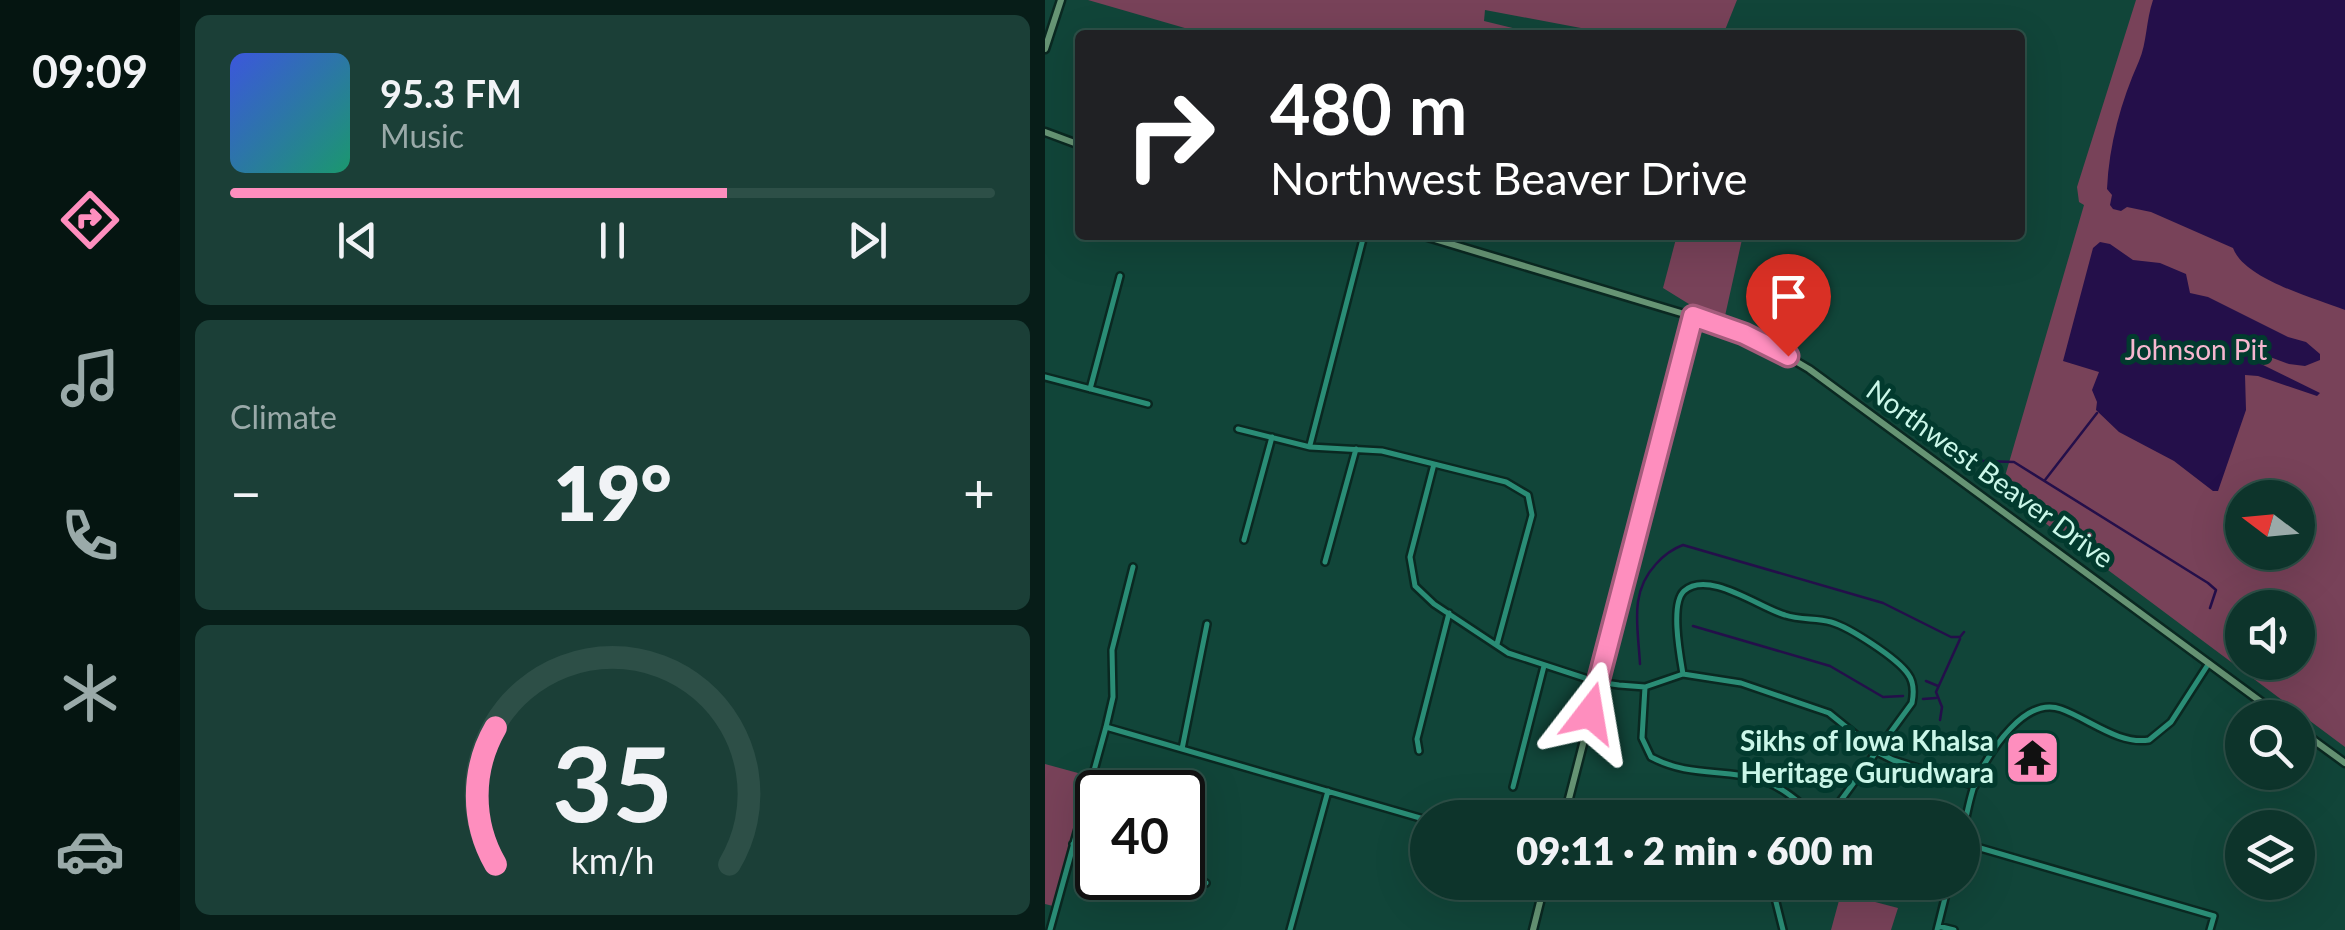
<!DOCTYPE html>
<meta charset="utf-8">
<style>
:root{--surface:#0d342b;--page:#1b3f37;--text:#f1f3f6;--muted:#9aaaa9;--line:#2d4f47;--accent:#fe8ebe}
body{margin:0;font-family:Lato,sans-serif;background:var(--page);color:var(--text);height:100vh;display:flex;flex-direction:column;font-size:38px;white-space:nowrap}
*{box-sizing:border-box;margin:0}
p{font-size:32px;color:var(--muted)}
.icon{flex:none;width:55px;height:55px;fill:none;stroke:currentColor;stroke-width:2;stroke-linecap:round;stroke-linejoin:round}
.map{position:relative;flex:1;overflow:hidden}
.details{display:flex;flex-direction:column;gap:15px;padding:15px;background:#071d18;width:865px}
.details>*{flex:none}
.hud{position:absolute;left:30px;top:30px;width:950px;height:210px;border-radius:10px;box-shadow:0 10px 40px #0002,0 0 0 2px var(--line);background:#202124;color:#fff;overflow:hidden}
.needle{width:65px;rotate:286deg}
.fabs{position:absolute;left:1180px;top:480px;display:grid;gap:20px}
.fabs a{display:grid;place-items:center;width:90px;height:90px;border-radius:50%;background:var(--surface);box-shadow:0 10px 40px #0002,0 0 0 2px var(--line);font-size:50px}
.speed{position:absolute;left:30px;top:770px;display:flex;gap:20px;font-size:50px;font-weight:700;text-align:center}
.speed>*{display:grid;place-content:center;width:130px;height:130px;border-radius:50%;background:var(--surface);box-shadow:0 10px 40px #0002,0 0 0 2px var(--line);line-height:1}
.speed .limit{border:5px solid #111;border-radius:15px;background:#fff;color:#111}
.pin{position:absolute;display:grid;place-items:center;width:85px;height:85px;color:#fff;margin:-102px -42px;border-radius:50% 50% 50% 0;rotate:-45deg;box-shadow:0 0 10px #0007}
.pin .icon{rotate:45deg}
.me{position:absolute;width:110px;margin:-55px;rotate:14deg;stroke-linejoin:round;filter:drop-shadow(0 0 8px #0008)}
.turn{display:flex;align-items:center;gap:35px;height:210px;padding:0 30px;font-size:45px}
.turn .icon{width:130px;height:130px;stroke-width:2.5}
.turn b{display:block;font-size:70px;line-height:85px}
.big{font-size:75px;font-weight:800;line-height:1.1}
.details .widget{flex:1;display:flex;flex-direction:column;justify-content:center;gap:15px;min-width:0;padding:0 35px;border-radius:15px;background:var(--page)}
.details .dial{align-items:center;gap:0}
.dial svg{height:260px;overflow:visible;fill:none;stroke:var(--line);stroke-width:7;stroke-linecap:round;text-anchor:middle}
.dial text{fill:var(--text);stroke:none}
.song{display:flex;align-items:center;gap:30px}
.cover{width:120px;height:120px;border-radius:15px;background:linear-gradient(135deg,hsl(230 70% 55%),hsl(160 70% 35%))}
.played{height:10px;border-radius:5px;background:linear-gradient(90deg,var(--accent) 65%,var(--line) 65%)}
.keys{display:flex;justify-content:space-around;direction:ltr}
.heat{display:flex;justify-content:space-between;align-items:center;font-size:55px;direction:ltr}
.trip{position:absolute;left:365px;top:800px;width:570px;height:100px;border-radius:50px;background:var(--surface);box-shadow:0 10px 40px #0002,0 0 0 2px var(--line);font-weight:800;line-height:100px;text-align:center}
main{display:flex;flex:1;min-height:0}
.tabs{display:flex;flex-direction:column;width:180px;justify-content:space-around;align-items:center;background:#051511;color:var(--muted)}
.tabs .icon{width:70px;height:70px}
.tabs .on{color:var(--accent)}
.tabs b{font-size:45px;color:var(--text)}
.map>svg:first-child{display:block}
</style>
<main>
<nav class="tabs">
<b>09:09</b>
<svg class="icon on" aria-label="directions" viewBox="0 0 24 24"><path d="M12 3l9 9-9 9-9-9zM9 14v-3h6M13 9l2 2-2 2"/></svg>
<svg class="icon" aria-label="music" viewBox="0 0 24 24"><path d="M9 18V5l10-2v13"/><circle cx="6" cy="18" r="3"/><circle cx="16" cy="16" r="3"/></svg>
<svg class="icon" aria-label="phone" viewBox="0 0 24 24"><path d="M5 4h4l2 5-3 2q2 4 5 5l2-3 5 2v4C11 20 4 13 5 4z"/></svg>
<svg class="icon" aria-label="climate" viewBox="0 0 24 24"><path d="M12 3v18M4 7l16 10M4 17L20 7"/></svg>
<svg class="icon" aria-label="car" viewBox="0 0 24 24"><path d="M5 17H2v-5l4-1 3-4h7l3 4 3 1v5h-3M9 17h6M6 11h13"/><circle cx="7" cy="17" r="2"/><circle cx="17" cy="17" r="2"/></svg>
</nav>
<section class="details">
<div class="widget">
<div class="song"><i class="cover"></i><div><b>95.3 FM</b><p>Music</p></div></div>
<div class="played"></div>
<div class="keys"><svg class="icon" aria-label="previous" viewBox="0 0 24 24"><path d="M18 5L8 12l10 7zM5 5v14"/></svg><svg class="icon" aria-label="pause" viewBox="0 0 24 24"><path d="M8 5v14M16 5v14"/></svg><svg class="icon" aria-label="next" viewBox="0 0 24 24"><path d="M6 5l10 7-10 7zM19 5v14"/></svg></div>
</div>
<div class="widget"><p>Climate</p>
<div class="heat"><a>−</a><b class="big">19°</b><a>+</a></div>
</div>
<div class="widget dial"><svg viewBox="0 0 100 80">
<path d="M14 69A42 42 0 1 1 86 69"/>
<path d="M14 69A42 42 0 0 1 14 27" stroke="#fe8ebe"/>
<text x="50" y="56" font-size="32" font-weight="700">35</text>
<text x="50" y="72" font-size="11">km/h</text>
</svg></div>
</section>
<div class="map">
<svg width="1300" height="930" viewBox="0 0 1300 930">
<rect width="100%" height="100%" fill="#114539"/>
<path fill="#784259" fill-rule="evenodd" d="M43,0H692L678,35H573L440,10L439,21L497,35H164Z
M1091,0H1300V747L956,490L1039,205L1034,202L1032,187ZM1198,498H1252V552H1198ZM1198,608H1252V662H1198Z
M632,235H698L680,316L652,309L618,288Z
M0,764L44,776L8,906L0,904Z
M796,893L853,908L846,930H786Z"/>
<path fill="#240f4a" d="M1108,0H1300V310C1269,298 1199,279 1188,248L1106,212L1082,207L1076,211L1068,209L1065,205L1067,195L1062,189C1064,145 1076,101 1094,61C1102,43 1101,20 1108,0Z
M1055,242L1065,244L1088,260L1115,263L1141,274L1145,293L1163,297L1243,337L1261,342L1275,354V360L1260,366L1244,364L1217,354L1210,348L1206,350L1205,355L1212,362L1275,393L1272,396L1213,376L1200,375L1201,410L1173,491H1168L1129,461L1074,432L1051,410L1052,402L1047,390L1054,372L1018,361L1048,248Z"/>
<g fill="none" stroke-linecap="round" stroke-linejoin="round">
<path stroke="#240f4a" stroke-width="2.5" d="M937,461L969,462L1163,583L1171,590L1165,608
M1000,480L1052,413
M648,626L785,666L838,697L858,696
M595,664C593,626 584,593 611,564C619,555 627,549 638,545L838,603L906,637H915L919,632
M881,681L893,686
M878,699L891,698
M895,720L897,707L891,692L915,639"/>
<defs>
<path id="street" d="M0,377L103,404
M45,389L75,276
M193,429L265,447L337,451L461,482L483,495L487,515L452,644
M265,445L319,235
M389,464L365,557L370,586L389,604L463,653L552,682L574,685L600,687L638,674L696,683L784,713L832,752L848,760L930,786
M199,540L227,437
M280,562L311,449
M638,674C635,656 625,604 639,591C663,569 715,608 740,615C755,620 771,618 786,622C804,627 852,658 863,674C869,682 869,693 867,703L783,818
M600,687L597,738L606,757C643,777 678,769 714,779C737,786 755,803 773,818
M61,727L382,820
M137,749L162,624
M374,751L372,739L404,613
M468,787L499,666
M918,832C922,814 925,794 932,778C946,750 980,696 1016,709C1044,719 1074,745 1104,740L1126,722L1164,663
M918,843L1169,916L1165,930
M28,844L52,851
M138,876L161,883
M726,882L738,930
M893,926L909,930
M5,930L61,727L68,697L67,650L88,567
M245,930L283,791
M892,930L904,882"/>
<path id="secondary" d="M0,49L16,0
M0,132L35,145
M376,235L666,322L730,349L764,369L1238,718
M1252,728L1300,763
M519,818L648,317
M488,930L500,882"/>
</defs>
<use href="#street" stroke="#0a2821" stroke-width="10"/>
<use href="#secondary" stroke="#0a2821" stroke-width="11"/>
<use href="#street" stroke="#2a8d76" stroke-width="5"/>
<use href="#secondary" stroke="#669474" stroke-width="6"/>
</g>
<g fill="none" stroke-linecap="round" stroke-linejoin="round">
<defs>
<path id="route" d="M545,713L648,316L699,334L743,356"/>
</defs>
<use href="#route" stroke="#a55c7c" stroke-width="25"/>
<use href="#route" stroke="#fe8ebe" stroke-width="18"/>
</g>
<defs>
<symbol id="temple-square" viewBox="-11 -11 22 22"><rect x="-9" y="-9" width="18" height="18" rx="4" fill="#fe8ebe" stroke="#023a2e"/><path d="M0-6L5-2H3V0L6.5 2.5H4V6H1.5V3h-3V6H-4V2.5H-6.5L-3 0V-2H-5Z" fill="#111"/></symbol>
</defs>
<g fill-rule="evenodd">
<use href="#temple-square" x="956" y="726" width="63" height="63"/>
</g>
<g text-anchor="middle" stroke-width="10" stroke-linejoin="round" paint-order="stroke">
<g font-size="28" fill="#f6b6cf" stroke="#023a2e">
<text x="1151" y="360">Johnson Pit</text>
</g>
<g font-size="28" fill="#cbf7e9" stroke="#023a2e">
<text transform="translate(945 474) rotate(36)" y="10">Northwest Beaver Drive</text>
</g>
<g font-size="28" font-weight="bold" fill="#cbf7e9" stroke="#023a2e" text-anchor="end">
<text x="949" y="751">Sikhs of Iowa Khalsa<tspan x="949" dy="32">Heritage Gurudwara</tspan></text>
</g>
</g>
</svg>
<div class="fabs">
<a><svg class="needle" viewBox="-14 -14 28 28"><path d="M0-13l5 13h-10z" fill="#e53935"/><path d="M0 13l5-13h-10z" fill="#9aaaa9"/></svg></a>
<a><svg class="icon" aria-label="sound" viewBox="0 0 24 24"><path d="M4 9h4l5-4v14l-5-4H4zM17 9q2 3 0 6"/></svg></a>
<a><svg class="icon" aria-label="search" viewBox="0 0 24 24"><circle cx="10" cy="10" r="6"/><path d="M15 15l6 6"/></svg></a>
<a><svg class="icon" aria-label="layers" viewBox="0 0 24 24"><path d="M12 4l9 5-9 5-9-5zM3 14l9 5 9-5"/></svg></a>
</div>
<div class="speed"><div class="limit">40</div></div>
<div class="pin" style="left:743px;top:356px;background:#d93025"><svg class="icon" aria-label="arrive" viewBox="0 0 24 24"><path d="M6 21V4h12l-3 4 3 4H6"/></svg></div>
<svg class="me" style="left:545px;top:713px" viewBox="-20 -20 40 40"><path d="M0-17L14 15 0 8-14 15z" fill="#fe8ebe" stroke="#fff" stroke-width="4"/></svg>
<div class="trip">09:11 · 2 min · 600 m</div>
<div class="hud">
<div class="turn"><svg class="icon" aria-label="right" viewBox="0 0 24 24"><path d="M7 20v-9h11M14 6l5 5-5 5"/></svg><div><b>480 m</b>Northwest Beaver Drive</div></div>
</div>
</div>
</main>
